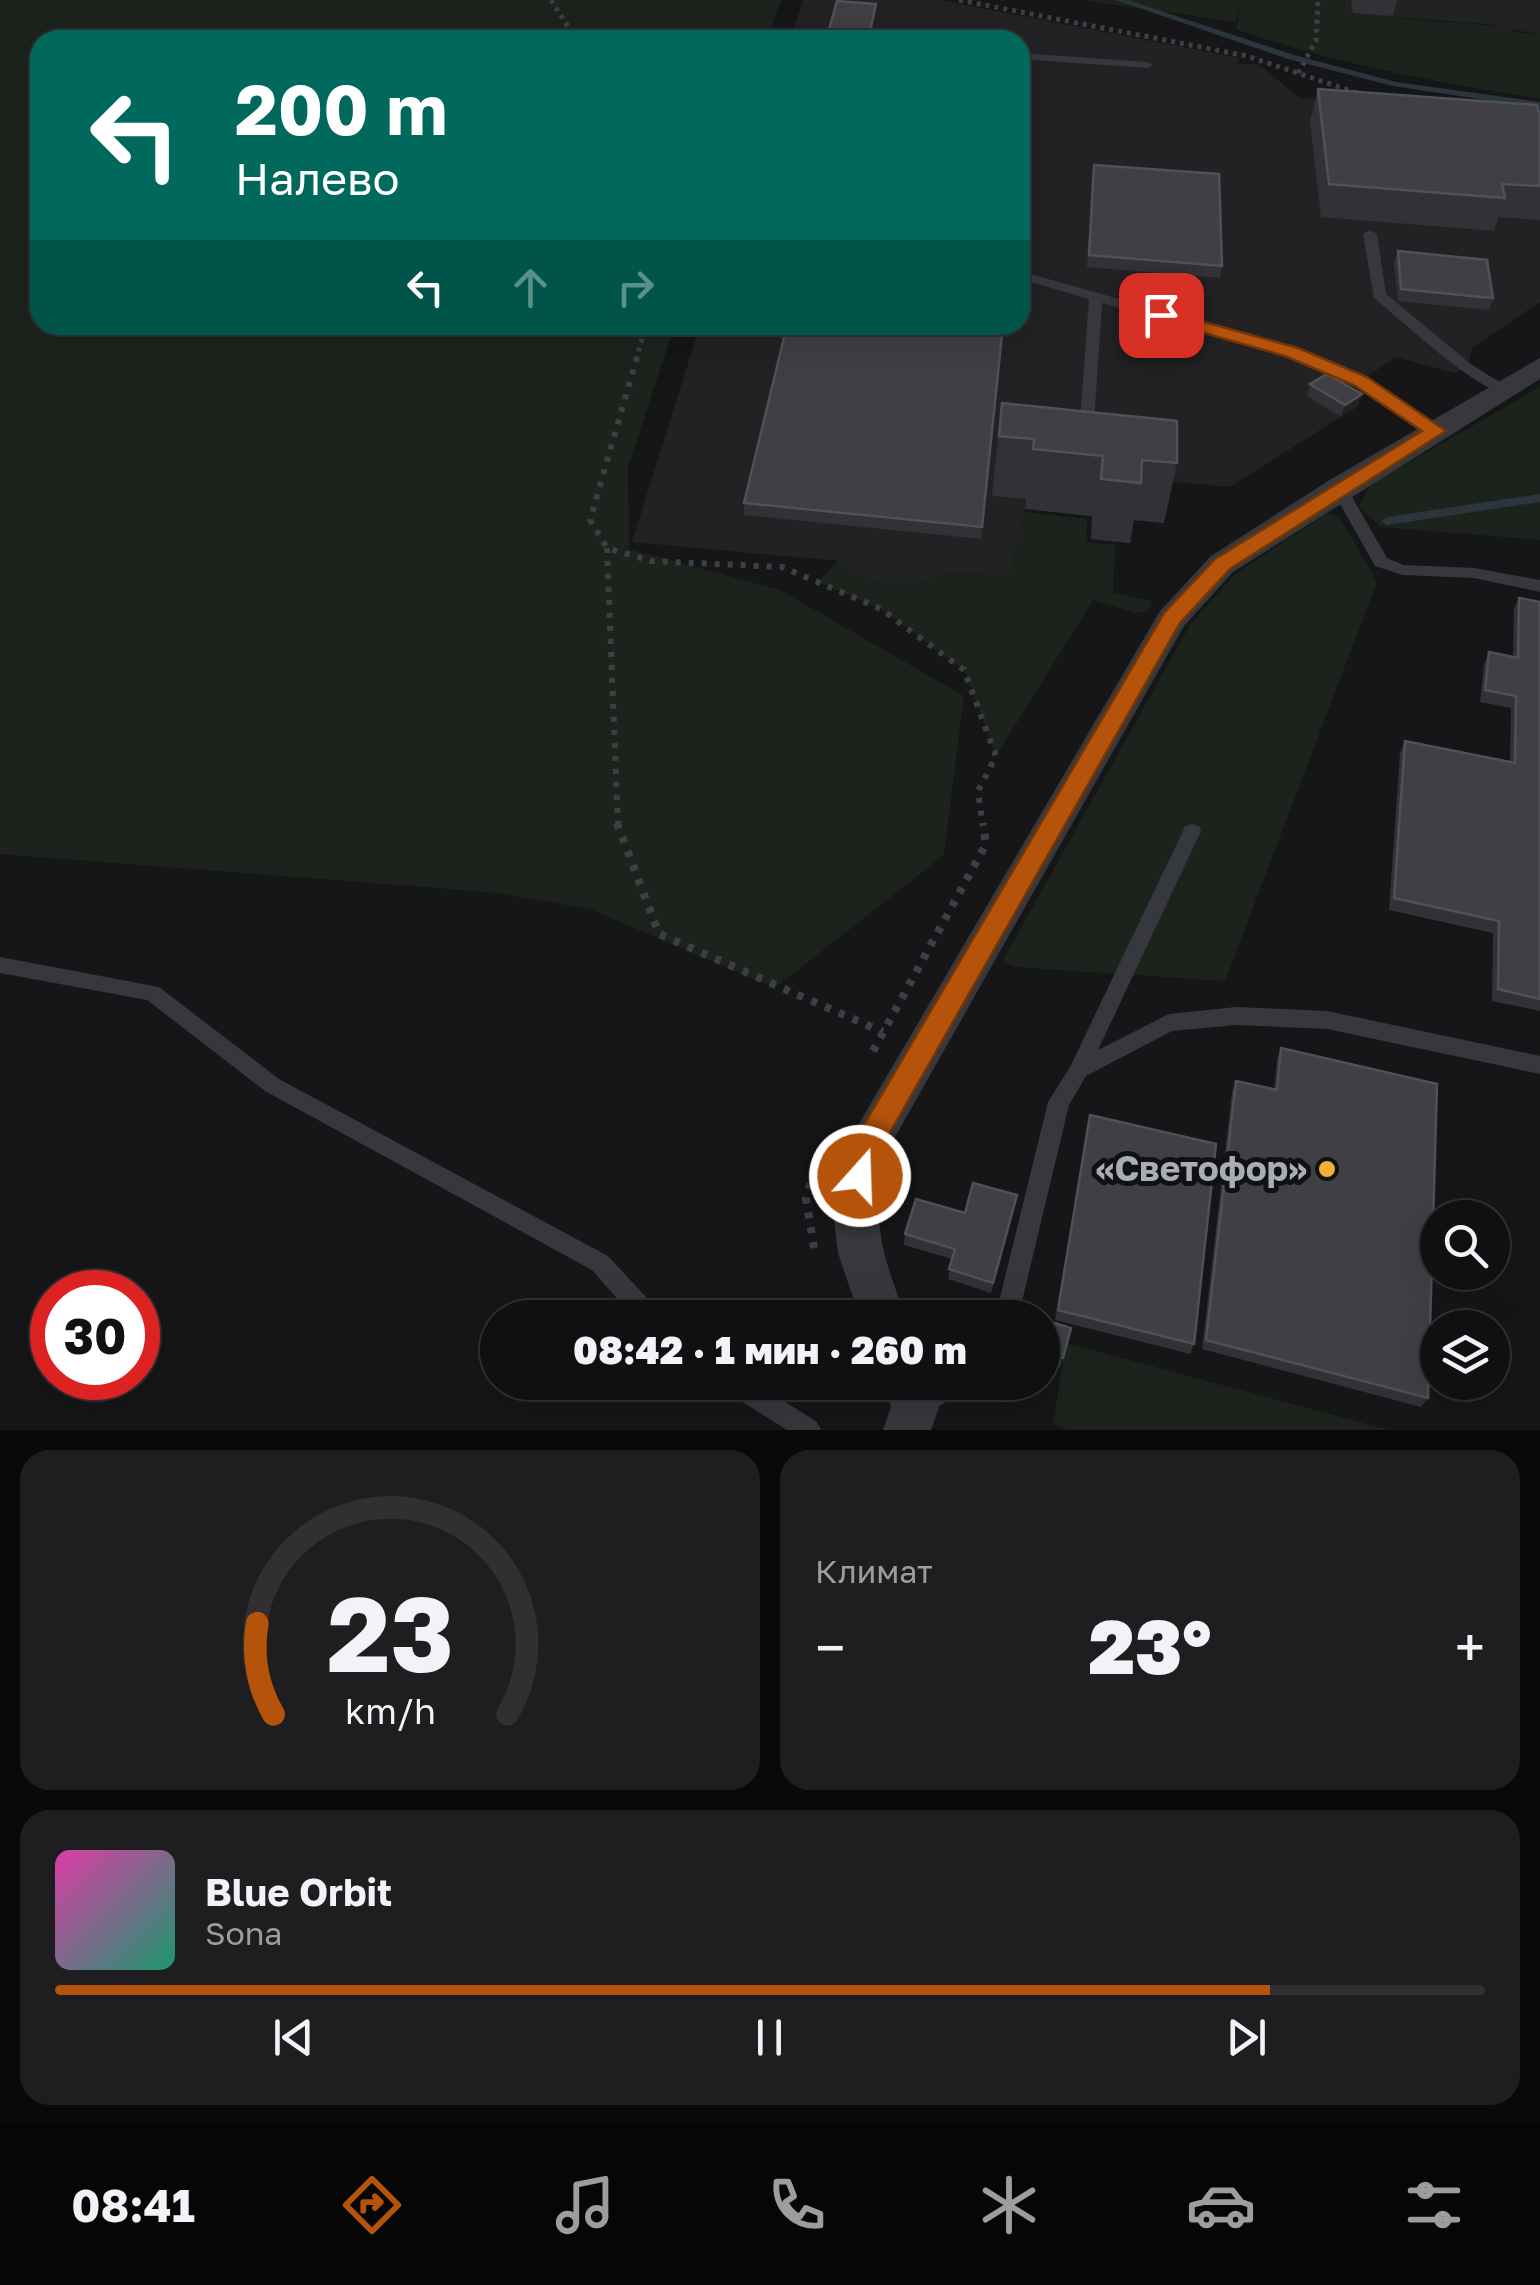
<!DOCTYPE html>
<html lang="ru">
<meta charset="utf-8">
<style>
:root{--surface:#101012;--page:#1e1e20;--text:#f1f3f6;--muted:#9c9d9f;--line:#303032;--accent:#b45309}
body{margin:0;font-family:"Golos Text",sans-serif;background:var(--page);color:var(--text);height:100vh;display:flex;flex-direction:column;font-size:38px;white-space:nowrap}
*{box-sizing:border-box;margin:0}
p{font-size:32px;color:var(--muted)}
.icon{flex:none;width:55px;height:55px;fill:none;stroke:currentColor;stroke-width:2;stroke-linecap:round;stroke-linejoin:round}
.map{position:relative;height:1430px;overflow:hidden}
.details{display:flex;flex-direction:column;gap:20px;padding:20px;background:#09090a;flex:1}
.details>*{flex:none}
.top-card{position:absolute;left:30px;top:30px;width:1000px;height:305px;border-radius:30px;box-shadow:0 10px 40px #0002,0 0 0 2px var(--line);background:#00695c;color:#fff;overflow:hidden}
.tools{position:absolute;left:1420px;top:1200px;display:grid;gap:20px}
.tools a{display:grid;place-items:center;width:90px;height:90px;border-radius:50%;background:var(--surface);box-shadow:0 10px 40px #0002,0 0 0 2px var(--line);font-size:50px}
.speed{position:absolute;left:30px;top:1270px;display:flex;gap:20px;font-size:50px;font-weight:700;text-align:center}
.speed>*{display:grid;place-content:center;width:130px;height:130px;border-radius:50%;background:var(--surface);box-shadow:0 10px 40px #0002,0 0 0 2px var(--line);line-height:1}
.speed .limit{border:15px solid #d22;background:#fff;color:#111}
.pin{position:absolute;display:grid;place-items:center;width:85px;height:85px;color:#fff;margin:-42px;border-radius:20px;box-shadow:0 5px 15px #0006}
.me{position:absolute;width:110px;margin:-55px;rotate:20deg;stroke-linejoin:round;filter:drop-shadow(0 0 8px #0008)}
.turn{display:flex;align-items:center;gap:35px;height:210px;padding:0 40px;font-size:45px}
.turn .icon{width:130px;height:130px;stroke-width:2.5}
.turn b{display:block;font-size:70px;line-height:85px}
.lanes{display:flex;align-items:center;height:95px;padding:0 40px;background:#0003;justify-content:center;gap:50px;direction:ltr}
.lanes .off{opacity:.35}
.big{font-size:75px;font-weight:800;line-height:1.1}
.details .card{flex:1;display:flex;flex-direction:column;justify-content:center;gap:15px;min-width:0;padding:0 35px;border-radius:30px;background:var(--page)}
.details .dial{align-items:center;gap:0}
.dial svg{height:260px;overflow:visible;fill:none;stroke:var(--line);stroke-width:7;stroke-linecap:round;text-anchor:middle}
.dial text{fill:var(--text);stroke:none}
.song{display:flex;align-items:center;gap:30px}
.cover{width:120px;height:120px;border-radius:15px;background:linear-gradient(135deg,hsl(320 70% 55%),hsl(160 70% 35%))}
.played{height:10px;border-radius:5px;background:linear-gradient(90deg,var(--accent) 85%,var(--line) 85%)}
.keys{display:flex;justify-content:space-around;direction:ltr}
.heat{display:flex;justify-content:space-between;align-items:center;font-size:55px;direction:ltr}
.details .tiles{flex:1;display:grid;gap:20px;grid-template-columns:1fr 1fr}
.card:last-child{grid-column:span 2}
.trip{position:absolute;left:480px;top:1300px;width:580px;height:100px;border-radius:50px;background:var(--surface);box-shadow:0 10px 40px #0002,0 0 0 2px var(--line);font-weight:800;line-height:100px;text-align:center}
.dock{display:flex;height:160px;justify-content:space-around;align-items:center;background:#060607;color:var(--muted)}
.dock .icon{width:70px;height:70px}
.dock .on{color:var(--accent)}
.dock b{font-size:45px;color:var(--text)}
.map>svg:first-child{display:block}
</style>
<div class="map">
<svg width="1540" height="1430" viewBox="0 0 1540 1430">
<rect width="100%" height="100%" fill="#161618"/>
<path fill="#222225" d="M803,0H940L1239,58L1237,64H1258L1300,98L1540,115V302L1472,348L1467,368L1455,373L1395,357L1341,395L1358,406L1230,487L1165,481L1164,523L1131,520L1130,543L1091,539L1092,516L1025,509L1009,577L950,572L912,585L869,581L837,561L632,542L700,325H1020V40H790Z
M1344,0H1540V35L1489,24L1346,14Z"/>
<path fill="#1c231d" d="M0,0H781L768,40H40V325H675L628,467L629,549L780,590L964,696L944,855L775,988L590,909L488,892L0,854Z
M1081,0H1344L1347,14L1511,27L1514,32L1540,35V99C1436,82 1336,64 1236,29L1241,6L1236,22Z
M1540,387V540L1380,527L1359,506L1371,484Z
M1024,512L1087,519L1086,542L1115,545L1113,593L1154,601L1147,612L1135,613L1093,600L996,756L964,670L881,609L818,582L837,561L870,581L912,585L950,572L1009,577Z
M1328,513L1339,516L1377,582L1225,981L1015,967L1002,962L1190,625L1235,574Z
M1066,1343L1389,1430H1068L1053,1424Z"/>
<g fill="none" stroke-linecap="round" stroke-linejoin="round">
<path fill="#2c353c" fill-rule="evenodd" d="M1116,0H1128L1294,55L1396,82L1540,102V108L1393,86L1288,59Z
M1540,494V502L1387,525L1381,521L1387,517Z"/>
<path stroke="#3d3f44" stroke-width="5" stroke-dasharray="4 5" stroke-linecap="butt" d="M551,0L577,40
M959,0L1247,56L1360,94
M1298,73L1316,41L1318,0
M636,360L646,325"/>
<path stroke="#3d3f44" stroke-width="6" stroke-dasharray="5 8" stroke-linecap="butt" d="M637,357L590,520L607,548L651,561L782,567L881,609L964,670L996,756L978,791L983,826
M607,548L618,826"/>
<path stroke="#3d3f44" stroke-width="8" stroke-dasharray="6 9" stroke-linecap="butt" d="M617,823L659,934L883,1032
M873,1051L986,844L983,823
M814,1248L806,1198L820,1150"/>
<path fill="#37383d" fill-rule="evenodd" d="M1020,53L1147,62L1153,65L1147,68L1020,59Z
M1370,230L1377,234L1386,294L1472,365L1509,388V394C1482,396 1399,318 1374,298L1363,234Z
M1020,271L1296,349L1365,378L1443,431L1436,436L1431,434L1355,384L1286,355L1102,303L1094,422L1087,427L1082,425L1080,422L1089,299L1020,279Z
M1339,483L1347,488L1387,558L1404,565L1474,568L1540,580V592L1474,578L1403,575L1375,566L1331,488Z
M1192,824L1199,826L1201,831L1098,1050L1169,1014L1236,1007L1327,1011L1540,1056V1074L1327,1029L1236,1025L1172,1031L1086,1076L1069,1105L1018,1318H995L1048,1102L1070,1067L1183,831L1185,826Z
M0,957L159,987L279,1079L608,1256L658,1310L661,1318H634L592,1270L265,1091L147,1000L0,973Z
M720,1382H754L817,1422L821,1430H787L724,1390Z
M930,1382H963C956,1398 932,1412 916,1419L908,1415L904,1407L908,1399Z"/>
<path fill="#37383d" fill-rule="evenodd" d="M1540,358V379L1233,572L1184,626L886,1153C871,1226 881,1249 906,1318H860L838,1253L832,1203L844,1149L1160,611L1211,556L1328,481Z
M883,1382H930L939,1407L931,1430H883L891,1407Z"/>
</g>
<path fill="#323236" d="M1351,0H1397L1393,16L1353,13Z
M1318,89L1540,117V220L1499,217L1494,231L1321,217L1310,121Z
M1094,165L1222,266L1220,278L1087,267Z
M1398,251L1493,298L1489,310L1398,301L1394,263Z
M1003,325L981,539L744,515V503Z
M1310,384L1358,406L1341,417L1307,396Z
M1002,403L1177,463L1164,523L1134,520L1130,543L1091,539L1092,516L1025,509L1026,499L992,496Z
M1519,598L1540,602V1011L1492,1001L1493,933L1389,910L1400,753L1405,741L1510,762L1511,708L1480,702L1484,664L1489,652L1513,657L1514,609Z
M1281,1048L1428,1398L1421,1407L1202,1349L1232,1092L1236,1081L1274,1089L1277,1059Z
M1090,1115L1194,1344L1190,1354L1055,1320Z
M1015,1206L991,1293L948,1279L952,1259L904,1245L905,1234L965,1213Z
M1042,1319L1071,1328L1060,1368L1042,1362Z"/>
<path fill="#212124" d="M876,4V24L872,40H868Z
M1362,394L1358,406L1341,417L1345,405Z"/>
<path fill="#3f3f44" stroke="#4f5156" stroke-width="2.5" d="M837,1L876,4L868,40H826Z
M1318,89L1537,105L1540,117V186L1502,184L1505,198L1329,184Z
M1094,165L1219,174L1222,266L1089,255Z
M1398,251L1487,260L1493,298L1401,289Z
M787,325H1003L982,527L744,503Z
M1327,374L1362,394L1345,405L1310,384Z
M1002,403L1177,421V463L1142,460L1141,483L1101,479L1103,456L1033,449L1034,439L999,436Z
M1519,598L1540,602V999L1498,989L1499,921L1394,898L1405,741L1515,763L1516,696L1485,690L1489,652L1518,658Z
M1281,1048L1437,1084L1428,1398L1206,1340L1236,1081L1277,1090Z
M1090,1115L1216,1144L1194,1344L1058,1310Z
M973,1183L1017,1195L993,1283L949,1269L955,1249L905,1234L916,1199L965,1213Z
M1042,1319L1071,1328L1063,1358L1042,1351Z"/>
<path fill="#b45309" stroke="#753606" stroke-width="2.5" d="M1161,310L1298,348L1367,377L1446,431L1230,569L1180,623L879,1152L869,1185L860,1189L850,1185L845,1176L855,1140L1164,613L1215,559L1422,431L1354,385L1285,356L1155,319V311Z"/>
<circle fill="#f2b134" stroke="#111113" stroke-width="4" cx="1327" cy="1169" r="10"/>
<g text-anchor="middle" stroke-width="10" stroke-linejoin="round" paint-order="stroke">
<g font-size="35" font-weight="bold" fill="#a8adb8" stroke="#111113" text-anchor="end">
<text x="1307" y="1181">«Светофор»</text>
</g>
</g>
</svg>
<div class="tools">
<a><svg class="icon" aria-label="search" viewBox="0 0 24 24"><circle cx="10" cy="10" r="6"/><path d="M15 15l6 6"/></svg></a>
<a><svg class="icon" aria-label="layers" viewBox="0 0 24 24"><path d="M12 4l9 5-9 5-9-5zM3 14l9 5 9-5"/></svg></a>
</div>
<div class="speed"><div class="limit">30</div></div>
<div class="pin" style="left:1161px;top:315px;background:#d93025"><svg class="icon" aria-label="arrive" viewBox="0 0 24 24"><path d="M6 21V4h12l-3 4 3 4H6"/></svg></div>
<svg class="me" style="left:860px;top:1176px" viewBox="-20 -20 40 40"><circle r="17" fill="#b45309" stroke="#fff" stroke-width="3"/><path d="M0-11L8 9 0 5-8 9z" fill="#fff"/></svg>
<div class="trip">08:42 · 1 мин · 260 m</div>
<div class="top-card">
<div class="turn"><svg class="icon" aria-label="left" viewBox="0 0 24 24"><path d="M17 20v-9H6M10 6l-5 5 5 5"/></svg><div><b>200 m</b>Налево</div></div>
<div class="lanes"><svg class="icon" aria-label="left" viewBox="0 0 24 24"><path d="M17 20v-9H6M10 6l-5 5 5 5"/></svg><svg class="icon off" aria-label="ahead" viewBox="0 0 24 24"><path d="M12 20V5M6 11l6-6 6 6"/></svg><svg class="icon off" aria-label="right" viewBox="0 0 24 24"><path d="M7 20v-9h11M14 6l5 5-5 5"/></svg></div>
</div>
</div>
<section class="details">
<div class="tiles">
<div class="card dial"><svg viewBox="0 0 100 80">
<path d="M14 69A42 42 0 1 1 86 69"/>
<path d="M14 69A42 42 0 0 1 9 41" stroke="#b45309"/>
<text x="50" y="56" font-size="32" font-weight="700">23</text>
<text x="50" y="72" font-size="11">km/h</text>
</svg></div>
<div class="card"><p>Климат</p>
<div class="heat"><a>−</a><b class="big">23°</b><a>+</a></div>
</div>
<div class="card">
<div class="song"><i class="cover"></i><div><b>Blue Orbit</b><p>Sona</p></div></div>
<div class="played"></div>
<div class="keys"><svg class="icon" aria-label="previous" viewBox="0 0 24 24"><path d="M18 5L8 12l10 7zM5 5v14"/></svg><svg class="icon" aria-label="pause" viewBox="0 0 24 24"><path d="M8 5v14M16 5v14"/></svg><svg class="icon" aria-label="next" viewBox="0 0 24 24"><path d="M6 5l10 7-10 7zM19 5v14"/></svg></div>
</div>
</div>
</section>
<nav class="dock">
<b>08:41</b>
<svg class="icon on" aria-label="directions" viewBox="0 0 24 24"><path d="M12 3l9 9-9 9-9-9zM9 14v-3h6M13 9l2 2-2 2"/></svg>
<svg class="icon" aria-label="music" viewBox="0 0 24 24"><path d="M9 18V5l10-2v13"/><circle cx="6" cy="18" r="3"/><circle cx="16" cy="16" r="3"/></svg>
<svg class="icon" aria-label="phone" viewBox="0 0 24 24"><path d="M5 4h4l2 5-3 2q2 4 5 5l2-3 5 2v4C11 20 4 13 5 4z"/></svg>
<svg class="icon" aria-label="climate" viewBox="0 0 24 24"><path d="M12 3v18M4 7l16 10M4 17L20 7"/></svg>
<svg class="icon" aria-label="car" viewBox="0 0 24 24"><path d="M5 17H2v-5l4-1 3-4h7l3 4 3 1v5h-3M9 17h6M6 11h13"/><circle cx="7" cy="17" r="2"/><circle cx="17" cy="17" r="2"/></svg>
<svg class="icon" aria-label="filters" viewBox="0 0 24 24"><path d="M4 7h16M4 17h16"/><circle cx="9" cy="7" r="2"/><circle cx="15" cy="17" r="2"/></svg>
</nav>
